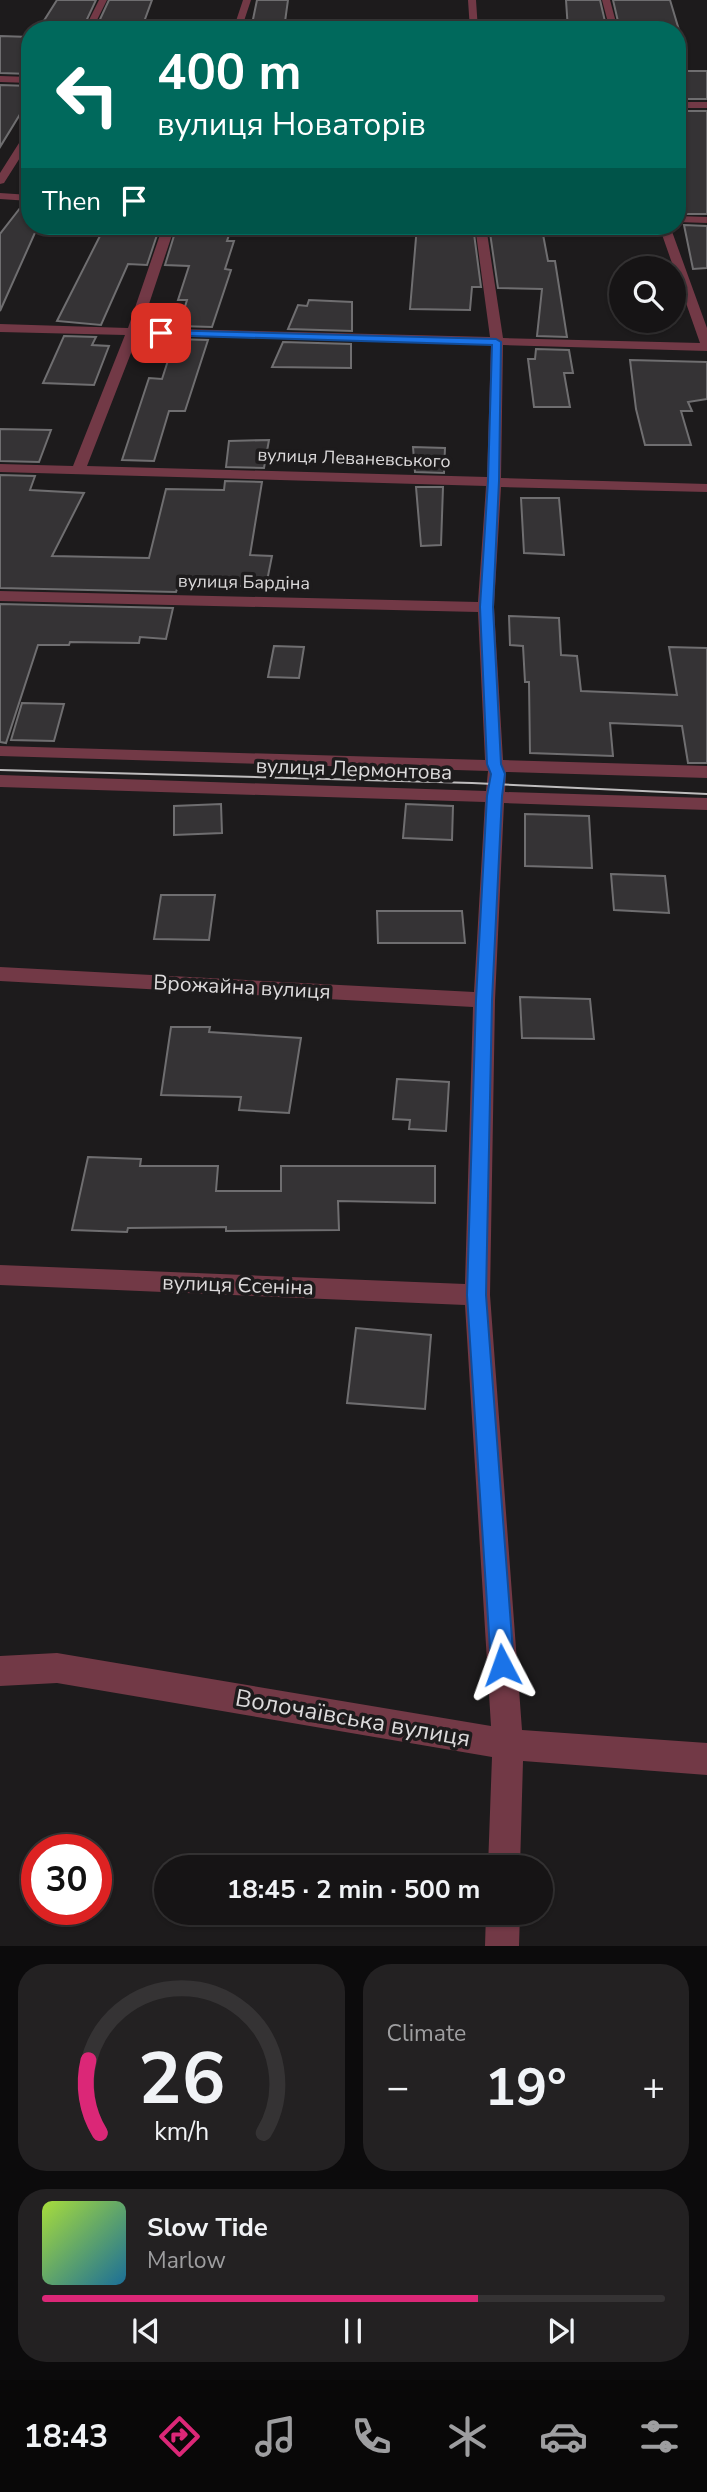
<!DOCTYPE html>
<meta charset="utf-8">
<style>
:root{--surface:#161415;--page:#232122;--text:#f1f3f6;--muted:#9e9ea0;--line:#353334;--accent:#db2777}
body{margin:0;font-family:"Nunito Sans",sans-serif;background:var(--page);color:var(--text);height:100vh;display:flex;flex-direction:column;font-size:26px;white-space:nowrap}
*{box-sizing:border-box;margin:0}
p{font-size:23px;color:var(--muted)}
.icon{flex:none;width:38px;height:38px;fill:none;stroke:currentColor;stroke-width:2;stroke-linecap:round;stroke-linejoin:round}
.map{position:relative;height:1946px;overflow:hidden}
.details{display:flex;flex-direction:column;gap:18px;padding:18px;background:#0c0b0c;flex:1}
.details>*{flex:none}
.guide{position:absolute;left:21px;top:21px;width:665px;height:214px;border-radius:28px;box-shadow:0 2px 5px #0004,0 0 0 2px var(--line);background:#00695c;color:#fff;overflow:hidden}
.buttons{position:absolute;left:609px;top:256px;display:grid;gap:14px}
.buttons a{display:grid;place-items:center;width:77px;height:77px;border-radius:50%;background:var(--surface);box-shadow:0 2px 5px #0004,0 0 0 2px var(--line);font-size:35px}
.speed{position:absolute;left:21px;top:1834px;display:flex;gap:14px;font-size:35px;font-weight:700;text-align:center}
.speed>*{display:grid;place-content:center;width:91px;height:91px;border-radius:50%;background:var(--surface);box-shadow:0 2px 5px #0004,0 0 0 2px var(--line);line-height:1}
.speed .limit{border:10px solid #d22;background:#fff;color:#111}
.pin{position:absolute;display:grid;place-items:center;width:60px;height:60px;color:#fff;margin:-30px;border-radius:14px;box-shadow:0 4px 10px #0006}
.me{position:absolute;width:77px;margin:-38px;rotate:356deg;stroke-linejoin:round;filter:drop-shadow(0 0 5px #0008)}
.turn{display:flex;align-items:center;gap:24px;height:147px;padding:0 21px;font-size:32px}
.turn .icon{width:91px;height:91px;stroke-width:2.5}
.turn b{display:block;font-size:49px;line-height:60px}
.then{display:flex;align-items:center;height:66px;padding:0 21px;background:#0003;gap:14px;font-size:26px}
.big{font-size:52px;font-weight:700;line-height:1.1}
.details .widget{flex:1;display:flex;flex-direction:column;justify-content:center;gap:10px;min-width:0;padding:0 24px;border-radius:28px;background:var(--page)}
.details .dial{align-items:center;gap:0}
.dial svg{height:182px;overflow:visible;fill:none;stroke:var(--line);stroke-width:7;stroke-linecap:round;text-anchor:middle}
.dial text{fill:var(--text);stroke:none}
.song{display:flex;align-items:center;gap:21px}
.cover{width:84px;height:84px;border-radius:10px;background:linear-gradient(135deg,hsl(80 70% 55%),hsl(200 70% 35%))}
.played{height:7px;border-radius:4px;background:linear-gradient(90deg,var(--accent) 70%,var(--line) 70%)}
.keys{display:flex;justify-content:space-around;direction:ltr}
.heat{display:flex;justify-content:space-between;align-items:center;font-size:38px;direction:ltr}
.details .tiles{flex:1;display:grid;gap:18px;grid-template-columns:1fr 1fr}
.widget:last-child{grid-column:span 2}
.trip{position:absolute;left:154px;top:1855px;width:399px;height:70px;border-radius:35px;background:var(--surface);box-shadow:0 2px 5px #0004,0 0 0 2px var(--line);font-weight:700;line-height:70px;text-align:center}
.menu{display:flex;height:112px;justify-content:space-around;align-items:center;background:#090808;color:var(--muted)}
.menu .icon{width:49px;height:49px}
.menu .current{color:var(--accent)}
.menu b{font-size:32px;color:var(--text)}
.map>svg:first-child{display:block}
</style>
<div class="map">
<svg width="707" height="1946" viewBox="0 0 707 1946">
<rect width="100%" height="100%" fill="#1d1b1c"/>
<path fill="#353335" stroke="#6f6e70" stroke-width="2" d="M57,0H96L82,30H38Z
M109,0H152L141,30H95Z
M257,0H288L284,29H251Z
M566,0H600L607,30H568Z
M613,0H670L679,30H620Z
M0,36L30,37V74L0,73Z
M677,71H707V99H677Z
M0,85L30,86V98L0,147Z
M677,111H707V214H682L677,193Z
M24,203L30,204V226H38L0,311V234Z
M684,225L707,226V268L693,269Z
M105,226H160L147,265L128,264L101,325L57,321Z
M177,226H232L227,241H234L225,269L231,270L212,327L179,326L187,300H178L189,266L165,265Z
M417,226H473L481,287H472L470,310L410,309Z
M489,226H538V229H542L548,261H555L567,337L537,336L542,289L498,288Z
M309,300L352,302V331L288,329L298,305L307,306Z
M64,336L96,337L92,345L109,346L94,385L43,383Z
M175,339L208,340L185,411H169L154,461L122,460L149,378L162,379Z
M283,342L351,344V368L272,367Z
M536,349L569,350L573,373H564L570,407H534L528,359H535Z
M630,360L707,362V399L688,402L692,411H681L691,445H645L636,409Z
M0,429L51,430L39,462L0,461Z
M269,440L264,468L226,467L229,441Z
M413,447L445,448L444,473L415,472Z
M0,475L35,476L30,490L84,493L52,556L149,558L166,489L224,490L225,481L262,482L250,555L272,556L266,586H178L176,592L0,588Z
M416,487H443L441,545L421,546Z
M521,498H559L564,555L524,553Z
M0,604L173,608L166,639L140,637L139,643L70,642L69,645H38L6,743L0,742Z
M509,616L559,618L561,655L577,656L581,691L677,695L669,647L707,648V763H688L682,726L610,723L613,756L530,753L529,682H525L523,646L510,645Z
M274,646L304,647L299,678L268,677Z
M22,703L64,704L54,741L11,740Z
M221,804L222,833L174,835V806Z
M406,804L453,806L452,840L403,838Z
M525,814L589,816L592,868L525,866Z
M611,874L665,876L669,913L614,910Z
M161,895H215L209,940L154,939Z
M377,911H462L465,943H378Z
M520,997L590,999L594,1039L522,1038Z
M171,1027H210L209,1032L301,1038L289,1113L239,1110L241,1097L161,1095Z
M397,1079L449,1082L446,1131L409,1129L410,1120L393,1119Z
M88,1157L141,1159L140,1166H218L216,1191H281V1166H435V1203L338,1201L339,1230L226,1231V1227L128,1228L127,1232L72,1230Z
M356,1328L431,1335L425,1409L347,1403Z"/>
<g fill="none" stroke-linecap="round" stroke-linejoin="round">
<path fill="#723946" fill-rule="evenodd" d="M99,0H107L92,30H84Z
M243,0H251L241,30H233Z
M468,0H476L478,30H470Z
M602,0H610L618,30H610Z
M0,76L30,77V83L0,82Z
M677,102H707V108H677Z
M30,131V142L4,183L0,184V173L26,132Z
M0,193L30,195V201L0,199Z
M677,216L707,217V223L677,222Z
M163,226H175L141,328L490,337L475,226H486L503,338L700,343L659,226H670L707,328V351L503,345L501,478L707,484V492L501,487L494,607L503,760L707,766V778L506,772L505,792L707,798V810L504,803L495,1000L490,1295L522,1730L707,1743V1775L523,1761L520,1867H488L492,1757L57,1683L0,1686V1656L57,1653L491,1726L465,1305L0,1285V1265L465,1284L473,1007L0,981V967L474,992L485,802L0,787V775L486,791L488,771L0,756V746L485,760L478,612L0,601V591L478,602L486,486L0,472V464L73,466L125,335L0,332V324L128,328ZM138,335L491,345L487,477L87,466Z
M486,1913H520L519,1946H485Z"/>
<path stroke="#bfbdbe" stroke-width="2" d="M0,770L472,783L707,794"/>
</g>
<path fill="#1a73e8" stroke="#114b97" stroke-width="2" d="M161,330L496,339L501,342L499,481L493,607L501,764L505,774L502,796L492,1000L486,1295L514,1665L511,1673L502,1676L494,1673L491,1665L467,1295L476,1000L487,796L491,774L487,764L480,607L488,481L492,345L158,335V331Z"/>
<g text-anchor="middle" stroke-width="7" stroke-linejoin="round" paint-order="stroke">
<g font-size="18" fill="#dcdadb" stroke="#1d1b1c">
<text transform="translate(354 458) rotate(2)" y="6">вулиця Леваневського</text>
<text transform="translate(244 582) rotate(1)" y="6">вулиця Бардіна</text>
</g>
<g font-size="21" fill="#dcdadb" stroke="#1d1b1c">
<text transform="translate(354 769) rotate(2)" y="7">вулиця Лермонтова</text>
<text transform="translate(242 987) rotate(3)" y="7">Врожайна вулиця</text>
<text transform="translate(238 1285) rotate(2)" y="7">вулиця Єсеніна</text>
</g>
<g font-size="24" fill="#dcdadb" stroke="#1d1b1c">
<text transform="translate(353 1718) rotate(10)" y="8">Волочаївська вулиця</text>
</g>
</g>
</svg>
<div class="buttons">
<a><svg class="icon" aria-label="search" viewBox="0 0 24 24"><circle cx="10" cy="10" r="6"/><path d="M15 15l6 6"/></svg></a>
</div>
<div class="speed"><div class="limit">30</div></div>
<div class="pin" style="left:161px;top:333px;background:#d93025"><svg class="icon" aria-label="arrive" viewBox="0 0 24 24"><path d="M6 21V4h12l-3 4 3 4H6"/></svg></div>
<svg class="me" style="left:502px;top:1665px" viewBox="-20 -20 40 40"><path d="M0-17L14 15 0 8-14 15z" fill="#1a73e8" stroke="#fff" stroke-width="4"/></svg>
<div class="trip">18:45 · 2 min · 500 m</div>
<div class="guide">
<div class="turn"><svg class="icon" aria-label="left" viewBox="0 0 24 24"><path d="M17 20v-9H6M10 6l-5 5 5 5"/></svg><div><b>400 m</b>вулиця Новаторів</div></div>
<div class="then">Then<svg class="icon" aria-label="arrive" viewBox="0 0 24 24"><path d="M6 21V4h12l-3 4 3 4H6"/></svg></div>
</div>
</div>
<section class="details">
<div class="tiles">
<div class="widget dial"><svg viewBox="0 0 100 80">
<path d="M14 69A42 42 0 1 1 86 69"/>
<path d="M14 69A42 42 0 0 1 9 37" stroke="#db2777"/>
<text x="50" y="56" font-size="32" font-weight="700">26</text>
<text x="50" y="72" font-size="11">km/h</text>
</svg></div>
<div class="widget"><p>Climate</p>
<div class="heat"><a>−</a><b class="big">19°</b><a>+</a></div>
</div>
<div class="widget">
<div class="song"><i class="cover"></i><div><b>Slow Tide</b><p>Marlow</p></div></div>
<div class="played"></div>
<div class="keys"><svg class="icon" aria-label="previous" viewBox="0 0 24 24"><path d="M18 5L8 12l10 7zM5 5v14"/></svg><svg class="icon" aria-label="pause" viewBox="0 0 24 24"><path d="M8 5v14M16 5v14"/></svg><svg class="icon" aria-label="next" viewBox="0 0 24 24"><path d="M6 5l10 7-10 7zM19 5v14"/></svg></div>
</div>
</div>
</section>
<nav class="menu">
<b>18:43</b>
<svg class="icon current" aria-label="directions" viewBox="0 0 24 24"><path d="M12 3l9 9-9 9-9-9zM9 14v-3h6M13 9l2 2-2 2"/></svg>
<svg class="icon" aria-label="music" viewBox="0 0 24 24"><path d="M9 18V5l10-2v13"/><circle cx="6" cy="18" r="3"/><circle cx="16" cy="16" r="3"/></svg>
<svg class="icon" aria-label="phone" viewBox="0 0 24 24"><path d="M5 4h4l2 5-3 2q2 4 5 5l2-3 5 2v4C11 20 4 13 5 4z"/></svg>
<svg class="icon" aria-label="climate" viewBox="0 0 24 24"><path d="M12 3v18M4 7l16 10M4 17L20 7"/></svg>
<svg class="icon" aria-label="car" viewBox="0 0 24 24"><path d="M5 17H2v-5l4-1 3-4h7l3 4 3 1v5h-3M9 17h6M6 11h13"/><circle cx="7" cy="17" r="2"/><circle cx="17" cy="17" r="2"/></svg>
<svg class="icon" aria-label="filters" viewBox="0 0 24 24"><path d="M4 7h16M4 17h16"/><circle cx="9" cy="7" r="2"/><circle cx="15" cy="17" r="2"/></svg>
</nav>
